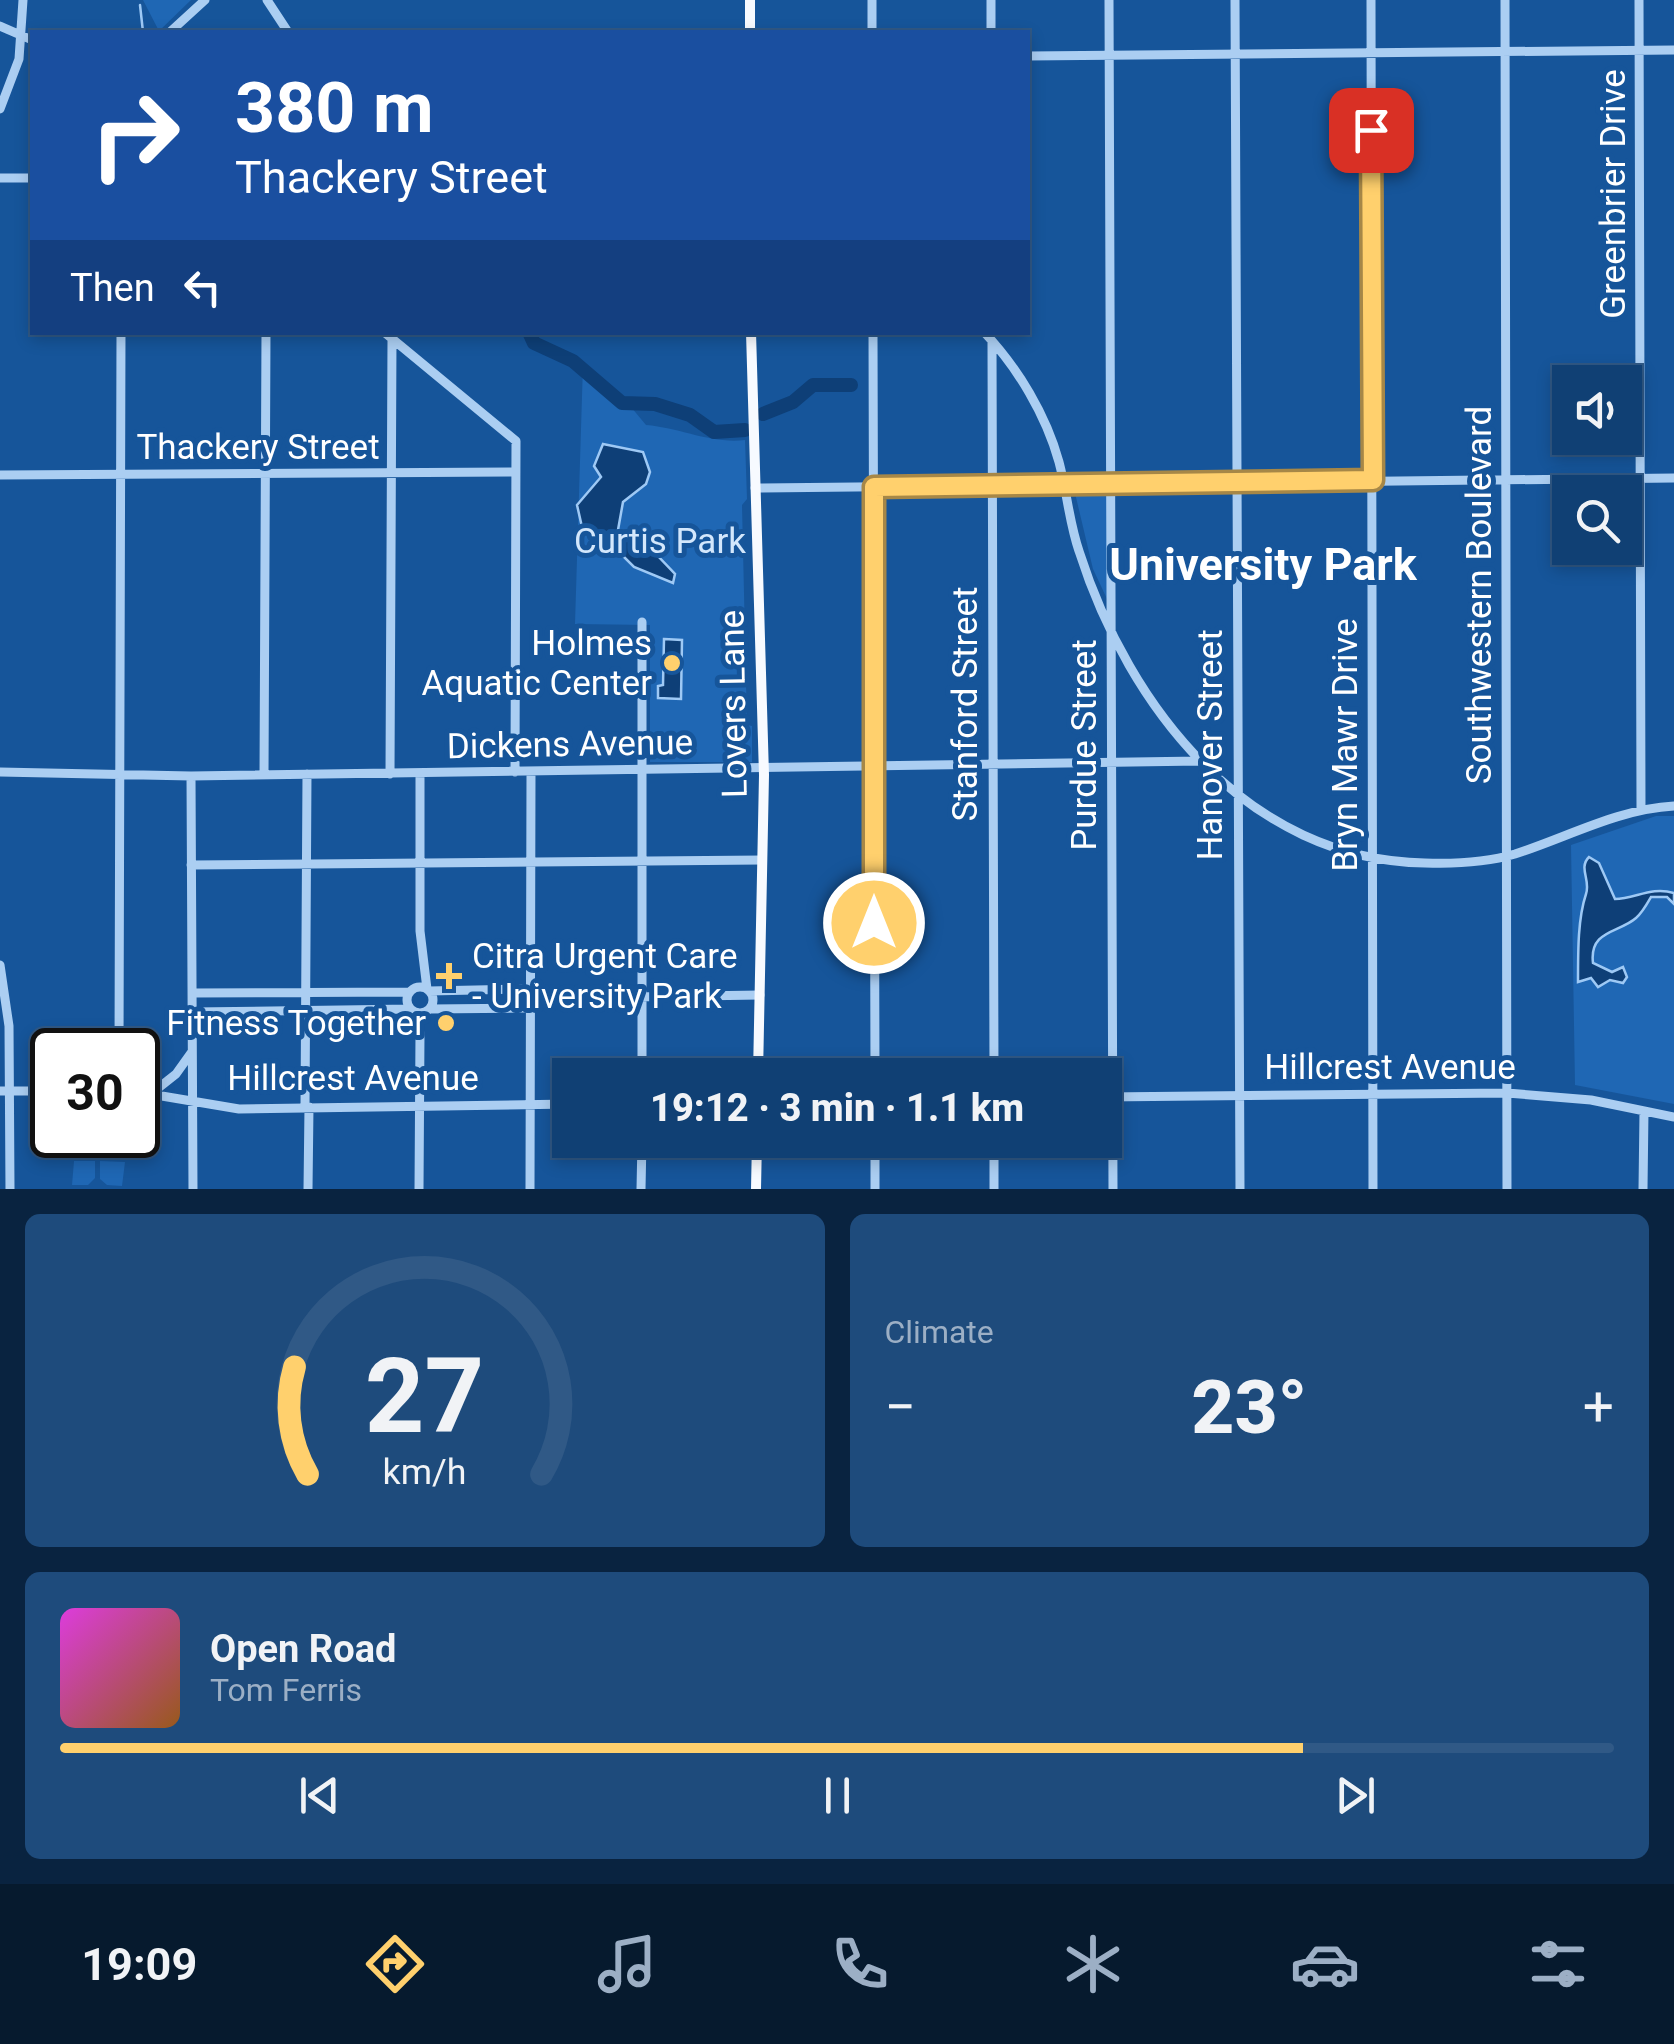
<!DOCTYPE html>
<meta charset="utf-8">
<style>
:root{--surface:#104074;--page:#1e4b7c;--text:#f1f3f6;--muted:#9cafc5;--line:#305986;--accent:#ffd06d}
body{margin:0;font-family:Roboto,sans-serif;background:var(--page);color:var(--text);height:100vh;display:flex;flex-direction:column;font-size:38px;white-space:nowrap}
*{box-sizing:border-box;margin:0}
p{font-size:32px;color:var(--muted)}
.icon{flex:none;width:55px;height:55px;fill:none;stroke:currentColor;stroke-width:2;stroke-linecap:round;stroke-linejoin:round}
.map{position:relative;height:1189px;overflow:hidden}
.side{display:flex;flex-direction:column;gap:25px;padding:25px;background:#092340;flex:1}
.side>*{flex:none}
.guide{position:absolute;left:30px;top:30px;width:1000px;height:305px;border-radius:0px;box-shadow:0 5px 15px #0003,0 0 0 2px var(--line);background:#1a4fa0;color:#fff;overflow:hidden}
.tools{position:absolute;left:1552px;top:365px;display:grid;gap:20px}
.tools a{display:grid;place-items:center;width:90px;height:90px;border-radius:0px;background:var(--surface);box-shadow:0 5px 15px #0003,0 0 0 2px var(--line);font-size:50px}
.speed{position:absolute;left:30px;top:1028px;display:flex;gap:20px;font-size:50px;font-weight:700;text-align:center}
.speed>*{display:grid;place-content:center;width:130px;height:130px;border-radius:50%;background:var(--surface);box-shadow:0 5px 15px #0003,0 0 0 2px var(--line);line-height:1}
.speed .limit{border:5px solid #111;border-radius:15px;background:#fff;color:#111}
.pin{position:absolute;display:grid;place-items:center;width:85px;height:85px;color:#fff;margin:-42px;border-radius:20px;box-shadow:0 5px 15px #0006}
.me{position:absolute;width:110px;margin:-55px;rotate:0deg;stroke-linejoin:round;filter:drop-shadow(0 0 8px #0008)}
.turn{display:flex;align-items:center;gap:35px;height:210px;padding:0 40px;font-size:45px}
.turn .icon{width:130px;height:130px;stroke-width:2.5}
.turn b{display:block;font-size:70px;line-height:85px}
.then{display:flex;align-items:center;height:95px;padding:0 40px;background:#0003;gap:20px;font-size:38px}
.big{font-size:75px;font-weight:800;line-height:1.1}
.side .widget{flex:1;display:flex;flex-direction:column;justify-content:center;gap:15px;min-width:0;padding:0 35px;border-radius:15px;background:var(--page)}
.side .dial{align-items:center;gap:0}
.dial svg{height:260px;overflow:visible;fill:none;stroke:var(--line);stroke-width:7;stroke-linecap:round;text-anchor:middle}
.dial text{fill:var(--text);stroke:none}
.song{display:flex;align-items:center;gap:30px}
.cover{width:120px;height:120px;border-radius:15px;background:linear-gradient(135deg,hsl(300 70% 55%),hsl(30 70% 35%))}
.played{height:10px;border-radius:5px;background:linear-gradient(90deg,var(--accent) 80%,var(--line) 80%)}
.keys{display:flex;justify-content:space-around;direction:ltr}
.heat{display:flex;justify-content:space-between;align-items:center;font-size:55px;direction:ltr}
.side .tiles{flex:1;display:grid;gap:25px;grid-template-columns:1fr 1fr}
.widget:last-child{grid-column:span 2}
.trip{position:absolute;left:552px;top:1058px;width:570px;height:100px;border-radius:0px;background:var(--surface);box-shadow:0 5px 15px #0003,0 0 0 2px var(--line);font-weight:800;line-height:100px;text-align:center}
.menu{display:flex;height:160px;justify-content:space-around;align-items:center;background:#061a2e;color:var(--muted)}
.menu .icon{width:70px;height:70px}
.menu .current{color:var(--accent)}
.menu b{font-size:45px;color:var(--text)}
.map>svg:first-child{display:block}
</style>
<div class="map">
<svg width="1674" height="1189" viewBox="0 0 1674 1189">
<rect width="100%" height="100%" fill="#16559a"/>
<path fill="#1f67b4" d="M143,0H191L159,31Z
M583,364L621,395L646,425C681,428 711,444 745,440L747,499L742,505L747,725L752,726V762H650V625L575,624Z
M1108,491V601L1093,569L1075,493Z
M1656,816H1674V1104L1575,1085L1571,845Z
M74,1161H95V1178L88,1185H72Z
M100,1161L125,1162L122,1186L107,1185L100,1179Z"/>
<path fill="#0e3f77" stroke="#9ec9f5" stroke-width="2.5" d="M603,444L643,452L650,472L646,484L623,502L618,530L654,552L675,574L673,583L634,567L616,549L607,552L582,527L577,505L601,477L594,466Z
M664,639L682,640L681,699L658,698V686L663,685Z
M1589,857L1599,863L1615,899C1635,899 1651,886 1674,893V904L1667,897H1651C1647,904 1642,913 1636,918C1619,933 1589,930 1593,963L1612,972L1623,967L1627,977L1623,983L1610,980L1598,987L1591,978L1578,982C1578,949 1578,918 1586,894C1591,880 1578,868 1589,857Z"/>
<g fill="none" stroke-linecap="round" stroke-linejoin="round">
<path stroke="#9ec9f5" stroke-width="2.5" d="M140,5L143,32"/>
<path stroke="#0e3f77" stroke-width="14" d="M529,332L534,343L573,361L622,403L655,404L690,415L714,432L745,430
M763,414L793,402L813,385H851"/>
<path stroke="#abcef2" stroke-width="9" d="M267,0L288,32
M872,0V32
M991,0V32
M1109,0L1113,1189
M1235,0L1240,1189
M1371,0L1373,1189
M1505,0L1507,1189
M1639,0L1641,809
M0,26L32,40
M170,32L205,0
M1028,56L1674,50
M0,109L19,59L23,0
M0,178H32
M384,332L516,441L515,772
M873,332L875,1075
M984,332C1018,368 1046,415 1059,462C1067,492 1069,522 1079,551C1129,708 1248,860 1425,863C1454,864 1488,862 1515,854C1568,837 1618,809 1674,806
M992,343L994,1075
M0,475L516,472
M755,488L1674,478
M642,622V1075
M0,772L191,776L1200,761
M420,773V931L427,989
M390,774L392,339
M264,775L266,332
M191,776L193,1189
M191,865L762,860
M0,965L9,1026L10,1189
M407 1000a13 13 0 1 1 26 0a13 13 0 1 1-26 0Z
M429,991L521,989L570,998L760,995
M193,993L410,992
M430,1009L524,1008L557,1000
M193,1012L410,1009
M413,1012L420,1033L419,1189
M119,1050L121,332
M0,1091H52
M138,1092L239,1109L570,1104
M152,1093L176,1074L191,1053
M1105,1097L1507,1093L1591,1100L1674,1117
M305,1107L307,774
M875,1140V1189
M994,1140V1189
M308,1189L309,1107
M530,1189L531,772
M641,1189L642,1140
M1643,1189L1644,1111"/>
<path stroke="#f7faff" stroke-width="10" d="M750,32V0
M751,332L764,775L758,1075
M756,1189L757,1140"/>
</g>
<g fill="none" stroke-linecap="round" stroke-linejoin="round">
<defs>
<path id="route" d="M874,923V487L1373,480L1371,130"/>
</defs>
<use href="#route" stroke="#a68747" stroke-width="25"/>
<use href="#route" stroke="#ffd06d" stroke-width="18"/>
</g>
<g fill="#ffd06d" stroke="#16559a" stroke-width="4">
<circle cx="672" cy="663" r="10"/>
<path d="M444 961h10v10h10v10h-10v10h-10v-10h-10v-10h10z"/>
<circle cx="446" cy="1023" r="10"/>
</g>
<g text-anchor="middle" stroke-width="10" stroke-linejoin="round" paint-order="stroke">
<g font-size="35" fill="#fff" stroke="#16559a">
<text transform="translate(1613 194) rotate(-90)" y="12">Greenbrier Drive</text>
<text x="258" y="459">Thackery Street</text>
<text transform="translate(1479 595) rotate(-90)" y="12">Southwestern Boulevard</text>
<text transform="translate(733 704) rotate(-91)" y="12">Lovers Lane</text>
<text transform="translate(965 704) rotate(-90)" y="12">Stanford Street</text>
<text transform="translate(570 744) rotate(-1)" y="12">Dickens Avenue</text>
<text transform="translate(1084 745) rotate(-90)" y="12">Purdue Street</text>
<text transform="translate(1210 745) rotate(-90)" y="12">Hanover Street</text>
<text transform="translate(1345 745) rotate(-90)" y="12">Bryn Mawr Drive</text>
<text x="1390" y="1079">Hillcrest Avenue</text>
<text x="353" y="1090">Hillcrest Avenue</text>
</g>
<g font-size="35" fill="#d3e7fc" stroke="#16559a">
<text x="660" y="553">Curtis Park</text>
</g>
<g font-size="35" fill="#fff" stroke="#16559a" text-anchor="end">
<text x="652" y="655">Holmes<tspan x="652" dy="40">Aquatic Center</tspan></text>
<text x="472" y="968" text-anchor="start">Citra Urgent Care<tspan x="472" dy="40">- University Park</tspan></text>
<text x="426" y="1035">Fitness Together</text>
</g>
<g font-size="45" font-weight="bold" fill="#fff" stroke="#16559a">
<text x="1263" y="580">University Park</text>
</g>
</g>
</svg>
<div class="tools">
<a><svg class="icon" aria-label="sound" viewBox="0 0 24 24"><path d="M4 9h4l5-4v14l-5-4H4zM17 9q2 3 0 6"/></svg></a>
<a><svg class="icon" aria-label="search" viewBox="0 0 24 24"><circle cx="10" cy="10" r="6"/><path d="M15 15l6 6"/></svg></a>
</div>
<div class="speed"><div class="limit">30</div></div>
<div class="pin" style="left:1371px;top:130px;background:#d93025"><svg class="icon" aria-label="arrive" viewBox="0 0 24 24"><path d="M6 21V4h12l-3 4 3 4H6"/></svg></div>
<svg class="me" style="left:874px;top:923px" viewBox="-20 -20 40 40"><circle r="17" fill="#ffd06d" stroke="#fff" stroke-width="3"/><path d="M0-11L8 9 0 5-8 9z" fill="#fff"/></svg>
<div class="trip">19:12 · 3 min · 1.1 km</div>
<div class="guide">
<div class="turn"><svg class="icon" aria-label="right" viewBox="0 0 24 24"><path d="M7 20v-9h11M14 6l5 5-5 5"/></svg><div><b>380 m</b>Thackery Street</div></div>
<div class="then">Then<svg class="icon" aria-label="left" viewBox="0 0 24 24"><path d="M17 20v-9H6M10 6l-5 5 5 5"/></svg></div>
</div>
</div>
<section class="side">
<div class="tiles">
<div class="widget dial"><svg viewBox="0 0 100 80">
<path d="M14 69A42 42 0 1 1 86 69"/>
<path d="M14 69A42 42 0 0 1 10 36" stroke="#ffd06d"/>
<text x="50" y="56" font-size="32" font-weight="700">27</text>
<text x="50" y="72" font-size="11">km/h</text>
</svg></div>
<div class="widget"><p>Climate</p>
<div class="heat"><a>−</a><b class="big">23°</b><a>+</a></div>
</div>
<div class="widget">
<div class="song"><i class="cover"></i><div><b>Open Road</b><p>Tom Ferris</p></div></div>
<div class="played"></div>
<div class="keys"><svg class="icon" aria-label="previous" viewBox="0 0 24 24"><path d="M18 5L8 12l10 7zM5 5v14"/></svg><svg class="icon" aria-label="pause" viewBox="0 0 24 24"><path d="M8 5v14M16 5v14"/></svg><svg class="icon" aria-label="next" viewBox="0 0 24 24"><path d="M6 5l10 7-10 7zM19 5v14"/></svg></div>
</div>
</div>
</section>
<nav class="menu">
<b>19:09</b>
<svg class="icon current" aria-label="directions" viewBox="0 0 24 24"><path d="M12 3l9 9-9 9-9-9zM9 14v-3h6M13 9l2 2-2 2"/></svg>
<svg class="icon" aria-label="music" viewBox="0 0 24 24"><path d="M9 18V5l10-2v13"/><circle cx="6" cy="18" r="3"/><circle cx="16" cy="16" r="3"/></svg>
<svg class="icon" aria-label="phone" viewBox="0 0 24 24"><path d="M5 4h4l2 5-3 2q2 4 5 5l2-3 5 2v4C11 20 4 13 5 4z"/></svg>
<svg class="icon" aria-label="climate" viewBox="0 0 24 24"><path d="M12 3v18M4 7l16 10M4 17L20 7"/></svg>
<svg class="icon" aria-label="car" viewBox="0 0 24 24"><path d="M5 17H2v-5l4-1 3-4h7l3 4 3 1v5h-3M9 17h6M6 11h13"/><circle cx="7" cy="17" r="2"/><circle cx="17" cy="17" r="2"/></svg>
<svg class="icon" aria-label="filters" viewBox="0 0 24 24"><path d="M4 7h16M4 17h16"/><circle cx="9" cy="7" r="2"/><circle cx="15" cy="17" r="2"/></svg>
</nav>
